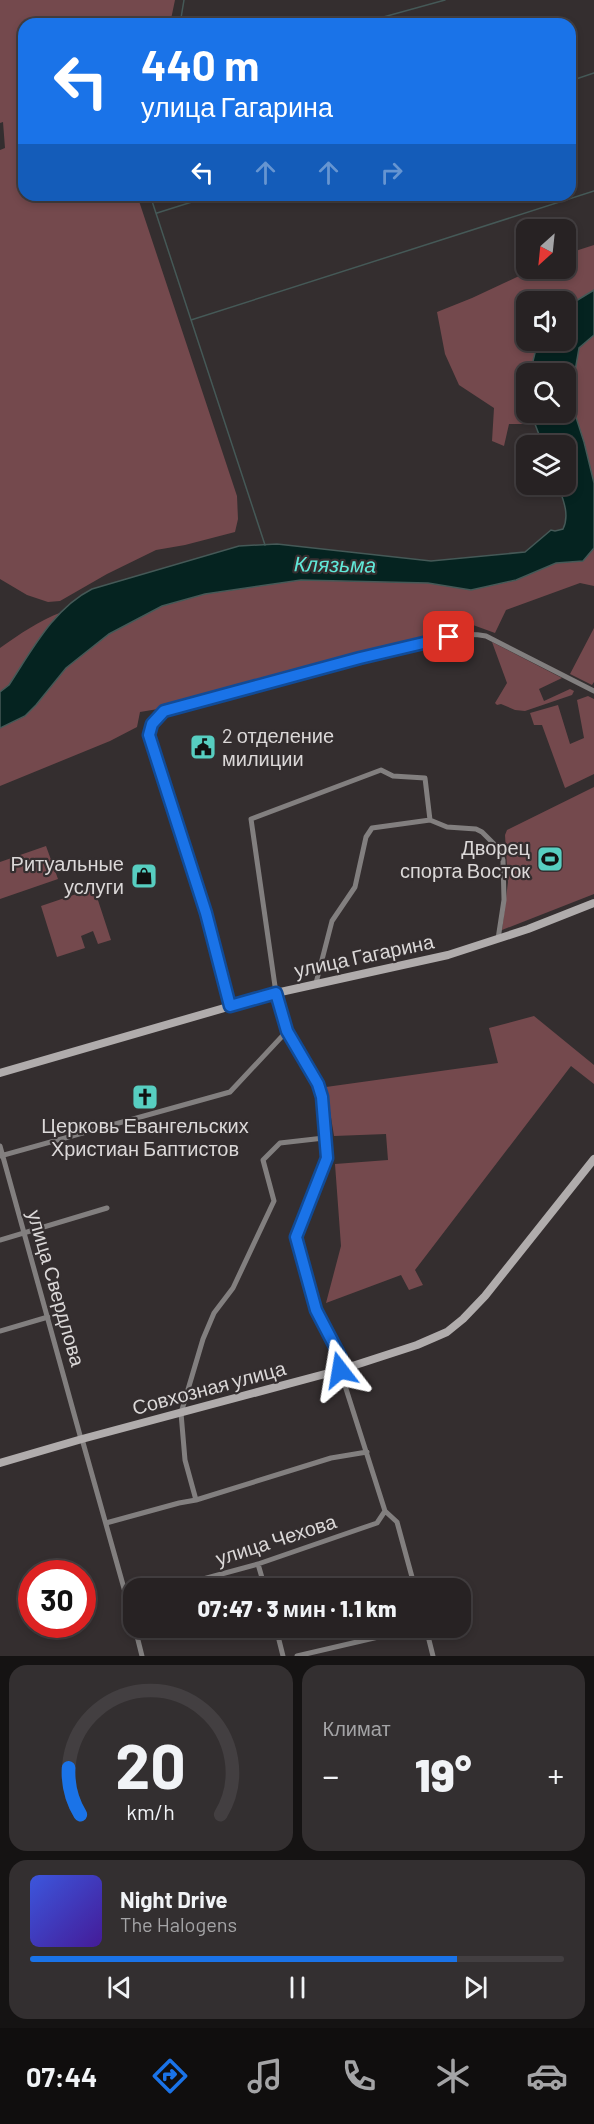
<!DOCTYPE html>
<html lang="ru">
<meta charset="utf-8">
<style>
:root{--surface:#272223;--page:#332f30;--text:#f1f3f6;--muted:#a4a4a6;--line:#433f41;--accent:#1a73e8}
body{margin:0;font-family:Barlow,sans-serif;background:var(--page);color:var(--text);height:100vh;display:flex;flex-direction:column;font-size:22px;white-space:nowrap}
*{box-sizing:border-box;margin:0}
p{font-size:20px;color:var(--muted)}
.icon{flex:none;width:33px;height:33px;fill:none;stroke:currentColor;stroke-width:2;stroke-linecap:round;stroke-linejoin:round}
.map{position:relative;height:1656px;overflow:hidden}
.details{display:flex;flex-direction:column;gap:9px;padding:9px;background:#151313;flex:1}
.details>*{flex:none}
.banner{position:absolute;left:18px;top:18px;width:558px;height:183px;border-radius:18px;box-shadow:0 3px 9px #0003,0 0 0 2px var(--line);background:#1a73e8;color:#fff;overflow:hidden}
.needle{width:39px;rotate:207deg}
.tools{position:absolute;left:516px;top:219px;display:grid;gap:12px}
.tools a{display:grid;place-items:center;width:60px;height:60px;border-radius:12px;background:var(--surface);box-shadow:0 3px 9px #0003,0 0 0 2px var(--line);font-size:30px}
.speed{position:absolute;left:18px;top:1560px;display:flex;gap:12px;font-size:30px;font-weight:700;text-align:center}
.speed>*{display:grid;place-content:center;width:78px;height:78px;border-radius:50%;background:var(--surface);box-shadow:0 3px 9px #0003,0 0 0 2px var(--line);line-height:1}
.speed .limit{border:9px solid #d22;background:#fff;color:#111}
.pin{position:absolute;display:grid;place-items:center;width:51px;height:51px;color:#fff;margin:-26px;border-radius:12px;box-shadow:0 3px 9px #0006}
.me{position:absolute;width:66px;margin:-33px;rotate:346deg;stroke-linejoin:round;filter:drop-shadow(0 0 4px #0008)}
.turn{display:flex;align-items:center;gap:21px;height:126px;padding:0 24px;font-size:27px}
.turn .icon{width:78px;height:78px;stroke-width:2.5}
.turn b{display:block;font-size:42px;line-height:51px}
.lanes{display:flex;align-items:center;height:57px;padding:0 24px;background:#0003;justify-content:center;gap:30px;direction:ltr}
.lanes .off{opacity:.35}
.big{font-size:45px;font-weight:800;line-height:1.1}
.details .tile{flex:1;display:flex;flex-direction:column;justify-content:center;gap:9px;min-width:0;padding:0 21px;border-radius:18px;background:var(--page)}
.details .dial{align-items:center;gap:0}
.dial svg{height:156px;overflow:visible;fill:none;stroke:var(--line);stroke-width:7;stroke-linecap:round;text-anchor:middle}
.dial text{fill:var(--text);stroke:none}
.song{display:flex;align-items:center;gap:18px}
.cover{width:72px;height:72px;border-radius:9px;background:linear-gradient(135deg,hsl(230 70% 55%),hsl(260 70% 35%))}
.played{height:6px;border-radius:3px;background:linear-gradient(90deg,var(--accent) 80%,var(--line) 80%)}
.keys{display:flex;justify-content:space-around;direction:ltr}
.heat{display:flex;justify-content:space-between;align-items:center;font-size:33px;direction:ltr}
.details .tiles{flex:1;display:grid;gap:9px;grid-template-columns:1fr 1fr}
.tile:last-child{grid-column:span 2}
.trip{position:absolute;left:123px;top:1578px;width:348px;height:60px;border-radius:18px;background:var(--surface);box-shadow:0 3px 9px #0003,0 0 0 2px var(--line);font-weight:800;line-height:60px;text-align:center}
.tabs{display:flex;height:96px;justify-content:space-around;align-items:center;background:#100e0e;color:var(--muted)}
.tabs .icon{width:42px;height:42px}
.tabs .current{color:var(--accent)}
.tabs b{font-size:27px;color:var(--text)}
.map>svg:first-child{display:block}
</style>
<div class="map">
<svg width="594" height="1656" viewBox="0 0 594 1656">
<rect width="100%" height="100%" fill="#342e2f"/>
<path fill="#74494d" d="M0,0H175L170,24H24V195H137L237,496L238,519L235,532L185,545L156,550L107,574L60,601L48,602L27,595L0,579V150L5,148L3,122L0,123Z
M594,245V290L566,307V302H526V340L538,341L530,373L526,374V412L534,413L535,424H509L504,446L492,441L494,408L459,385L445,354L437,312L472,298L534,269L566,268V254Z
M594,335V483L584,442L574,411L573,383L579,348Z
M594,548V586L580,583L506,610L495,633L473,625L164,708L140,712L137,727L110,741L0,786V728L25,716L36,705L66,668L109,634L162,606L205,594L301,580L428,583L471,590L516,580L556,563L583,561Z
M62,612L50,625L9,685L0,692V648C20,634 38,621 62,612Z
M594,628V682L592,685L570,674Z
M492,642L562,678L539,689L544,701L570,689L574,691L572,695L525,711L515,710L501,704L497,705L495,703L507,683Z
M588,696L594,699V774L565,788L542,725H534L530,713L558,705L570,744L584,738L577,700Z
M594,787V894L502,930L508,882L505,835L507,830Z
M46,846L58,879L0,899V862Z
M94,888L111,940L98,944L93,931L81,936L85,948L57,957L41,906Z
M534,1016L594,1065V1084L571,1066L415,1270L423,1285L409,1290L401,1275L326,1303L341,1246L335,1164L388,1160L386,1134L334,1136L326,1087L498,1063L489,1028Z"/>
<path fill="#052320" stroke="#455957" stroke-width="1.5" d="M594,290V335L579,348L573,383L574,411L584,442L594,483V548L583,561L556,563L516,580L471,590L428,583L301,580L205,594L162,606L109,634L66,668L36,705L25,716L0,728V692L9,685C32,650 54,608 92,589L239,546L277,544L431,561L525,552L551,530L555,531L563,529C570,515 563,499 558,485L566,484V446L543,445L535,424L534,413L566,412V374L530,373L538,341L566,340V307Z"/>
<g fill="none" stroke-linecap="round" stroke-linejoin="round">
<path stroke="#455957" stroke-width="1.5" d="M180,24L184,0
M358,24L445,0
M570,81L594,73
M150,195L265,545
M157,213L214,195
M191,320L594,191"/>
<path stroke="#827f7f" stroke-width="5" d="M316,983L332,921L355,887L366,837L372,828L430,820L447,827L476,829L482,832L498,848L503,860L504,900L498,939
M230,1006L206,913L149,735L152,724L164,711C237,692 309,670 382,652C415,644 452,630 486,636L594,691
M0,1146L81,1439
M0,1156L230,1092L287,1031
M0,1240L107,1208
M0,1331L48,1317
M82,1439L134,1624
M196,1500L185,1460L181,1413L203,1339L214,1313L233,1288L274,1201L263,1160L280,1143L324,1138
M106,1523L179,1503L196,1500L331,1458L367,1452
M258,1564L265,1588
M170,1588L258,1564L377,1523L385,1511
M415,1588L397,1522L385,1511L340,1370L341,1358L316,1310L295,1237L327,1157L322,1097L318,1084L287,1031L276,993L251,819L381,770L393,776L425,778L430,820
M135,1628L142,1656
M276,1628L283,1656
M426,1628L433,1656
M297,1656L417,1628"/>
<path stroke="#b0acac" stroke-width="8" d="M0,1073L276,993L448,955L528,929L594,903
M0,1463L82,1439L340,1370L417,1345L447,1332L463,1319L485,1296L594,1159"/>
</g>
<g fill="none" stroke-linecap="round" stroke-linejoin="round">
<defs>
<path id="route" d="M340,1370L341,1358L316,1310L296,1237L327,1158L322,1097L318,1084L287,1031L276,993L230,1006L206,913L149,735L152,724L164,711L360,658L449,637"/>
</defs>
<use href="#route" stroke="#114b97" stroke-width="15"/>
<use href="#route" stroke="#1a73e8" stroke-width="10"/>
</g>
<defs>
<symbol id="civic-square" viewBox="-11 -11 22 22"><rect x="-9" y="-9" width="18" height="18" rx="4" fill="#57cec1" stroke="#342e2f"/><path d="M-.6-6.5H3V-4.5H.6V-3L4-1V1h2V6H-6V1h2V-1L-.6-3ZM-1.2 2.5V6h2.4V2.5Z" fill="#111"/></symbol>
<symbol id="stadium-square" viewBox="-11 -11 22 22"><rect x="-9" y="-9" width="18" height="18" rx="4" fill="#57cec1" stroke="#342e2f"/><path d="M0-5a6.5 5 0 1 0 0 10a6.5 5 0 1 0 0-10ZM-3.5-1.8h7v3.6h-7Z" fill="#111"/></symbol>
<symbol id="shop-square" viewBox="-11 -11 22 22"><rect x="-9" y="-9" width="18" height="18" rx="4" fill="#57cec1" stroke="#342e2f"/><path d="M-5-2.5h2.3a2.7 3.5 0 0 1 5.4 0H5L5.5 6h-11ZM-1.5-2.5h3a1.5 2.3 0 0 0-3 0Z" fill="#111"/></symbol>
<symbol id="church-square" viewBox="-11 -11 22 22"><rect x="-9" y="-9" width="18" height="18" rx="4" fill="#57cec1" stroke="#342e2f"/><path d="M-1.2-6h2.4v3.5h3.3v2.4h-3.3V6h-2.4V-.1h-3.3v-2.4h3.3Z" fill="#111"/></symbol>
</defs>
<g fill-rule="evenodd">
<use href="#civic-square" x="188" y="732" width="30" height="30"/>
<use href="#stadium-square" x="535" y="844" width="30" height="30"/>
<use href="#shop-square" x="129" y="861" width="30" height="30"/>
<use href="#church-square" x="130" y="1082" width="30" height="30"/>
</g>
<g text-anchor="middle" stroke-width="4.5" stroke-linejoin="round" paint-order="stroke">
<g font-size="20" fill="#dbd8d8" stroke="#342e2f" text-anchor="end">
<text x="222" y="743" text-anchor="start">2 отделение<tspan x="222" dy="23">милиции</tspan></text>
<text x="530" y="855">Дворец<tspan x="530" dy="23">спорта Восток</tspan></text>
<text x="124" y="871">Ритуальные<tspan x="124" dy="23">услуги</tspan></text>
<text x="145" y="1133" text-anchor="middle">Церковь Евангельских<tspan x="145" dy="23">Христиан Баптистов</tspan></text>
</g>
<g font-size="20" fill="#dbd8d8" stroke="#342e2f">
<text transform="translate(364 956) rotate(-12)" y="7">улица Гагарина</text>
<text transform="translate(56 1288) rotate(74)" y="7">улица Свердлова</text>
<text transform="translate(209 1388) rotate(-15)" y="7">Совхозная улица</text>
<text transform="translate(276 1540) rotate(-18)" y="7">улица Чехова</text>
</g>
<g font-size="21" font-style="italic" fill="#61e8d9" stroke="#342e2f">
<text transform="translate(335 565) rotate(1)" y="7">Клязьма</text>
</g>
</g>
</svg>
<div class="tools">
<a><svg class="needle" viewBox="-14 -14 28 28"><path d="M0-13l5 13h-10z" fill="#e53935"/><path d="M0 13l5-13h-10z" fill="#a4a4a6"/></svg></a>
<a><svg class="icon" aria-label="sound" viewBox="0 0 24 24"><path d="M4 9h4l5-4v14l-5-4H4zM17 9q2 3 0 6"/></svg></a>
<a><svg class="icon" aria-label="search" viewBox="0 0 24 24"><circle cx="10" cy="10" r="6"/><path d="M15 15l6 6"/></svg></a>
<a><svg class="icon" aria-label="layers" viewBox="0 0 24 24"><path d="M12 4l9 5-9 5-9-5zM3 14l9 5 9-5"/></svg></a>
</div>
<div class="speed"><div class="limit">30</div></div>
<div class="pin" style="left:449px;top:637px;background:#d93025"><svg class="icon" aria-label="arrive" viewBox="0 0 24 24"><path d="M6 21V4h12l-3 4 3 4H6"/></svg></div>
<svg class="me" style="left:340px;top:1370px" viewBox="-20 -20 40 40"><path d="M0-17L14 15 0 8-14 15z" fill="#1a73e8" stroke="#fff" stroke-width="4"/></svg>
<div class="trip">07:47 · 3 мин · 1.1 km</div>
<div class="banner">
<div class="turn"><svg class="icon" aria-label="left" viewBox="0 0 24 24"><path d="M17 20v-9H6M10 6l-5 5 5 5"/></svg><div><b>440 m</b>улица Гагарина</div></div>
<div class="lanes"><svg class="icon" aria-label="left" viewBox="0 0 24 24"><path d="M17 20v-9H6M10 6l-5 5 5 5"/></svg><svg class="icon off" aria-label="ahead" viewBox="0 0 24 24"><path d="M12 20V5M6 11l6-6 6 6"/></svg><svg class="icon off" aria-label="ahead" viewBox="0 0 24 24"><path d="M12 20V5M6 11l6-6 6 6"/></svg><svg class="icon off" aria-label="right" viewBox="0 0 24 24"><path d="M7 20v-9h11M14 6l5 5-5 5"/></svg></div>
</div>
</div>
<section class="details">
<div class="tiles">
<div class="tile dial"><svg viewBox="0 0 100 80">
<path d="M14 69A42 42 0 1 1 86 69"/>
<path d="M14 69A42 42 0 0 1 8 45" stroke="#1a73e8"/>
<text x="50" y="56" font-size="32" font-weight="700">20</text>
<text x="50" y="72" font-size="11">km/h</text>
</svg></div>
<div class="tile"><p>Климат</p>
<div class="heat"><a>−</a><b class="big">19°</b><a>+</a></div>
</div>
<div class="tile">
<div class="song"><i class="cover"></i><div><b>Night Drive</b><p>The Halogens</p></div></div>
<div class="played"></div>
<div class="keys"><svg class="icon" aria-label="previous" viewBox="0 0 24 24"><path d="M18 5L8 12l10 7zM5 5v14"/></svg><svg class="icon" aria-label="pause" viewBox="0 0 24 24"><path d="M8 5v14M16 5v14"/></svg><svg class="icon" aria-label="next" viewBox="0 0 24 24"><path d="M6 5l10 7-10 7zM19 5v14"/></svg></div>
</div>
</div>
</section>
<nav class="tabs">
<b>07:44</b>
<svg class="icon current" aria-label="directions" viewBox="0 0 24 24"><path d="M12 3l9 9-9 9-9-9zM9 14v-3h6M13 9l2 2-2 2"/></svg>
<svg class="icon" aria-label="music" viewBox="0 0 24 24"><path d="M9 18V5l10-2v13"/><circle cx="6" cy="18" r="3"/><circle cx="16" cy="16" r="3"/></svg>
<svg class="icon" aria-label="phone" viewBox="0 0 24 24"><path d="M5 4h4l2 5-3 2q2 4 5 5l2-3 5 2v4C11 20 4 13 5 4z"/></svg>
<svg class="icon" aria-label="climate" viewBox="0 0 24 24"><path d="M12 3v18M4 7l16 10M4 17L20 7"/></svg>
<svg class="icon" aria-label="car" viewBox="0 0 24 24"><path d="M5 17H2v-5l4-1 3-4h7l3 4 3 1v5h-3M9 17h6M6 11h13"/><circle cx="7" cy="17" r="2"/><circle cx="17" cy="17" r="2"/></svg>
</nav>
